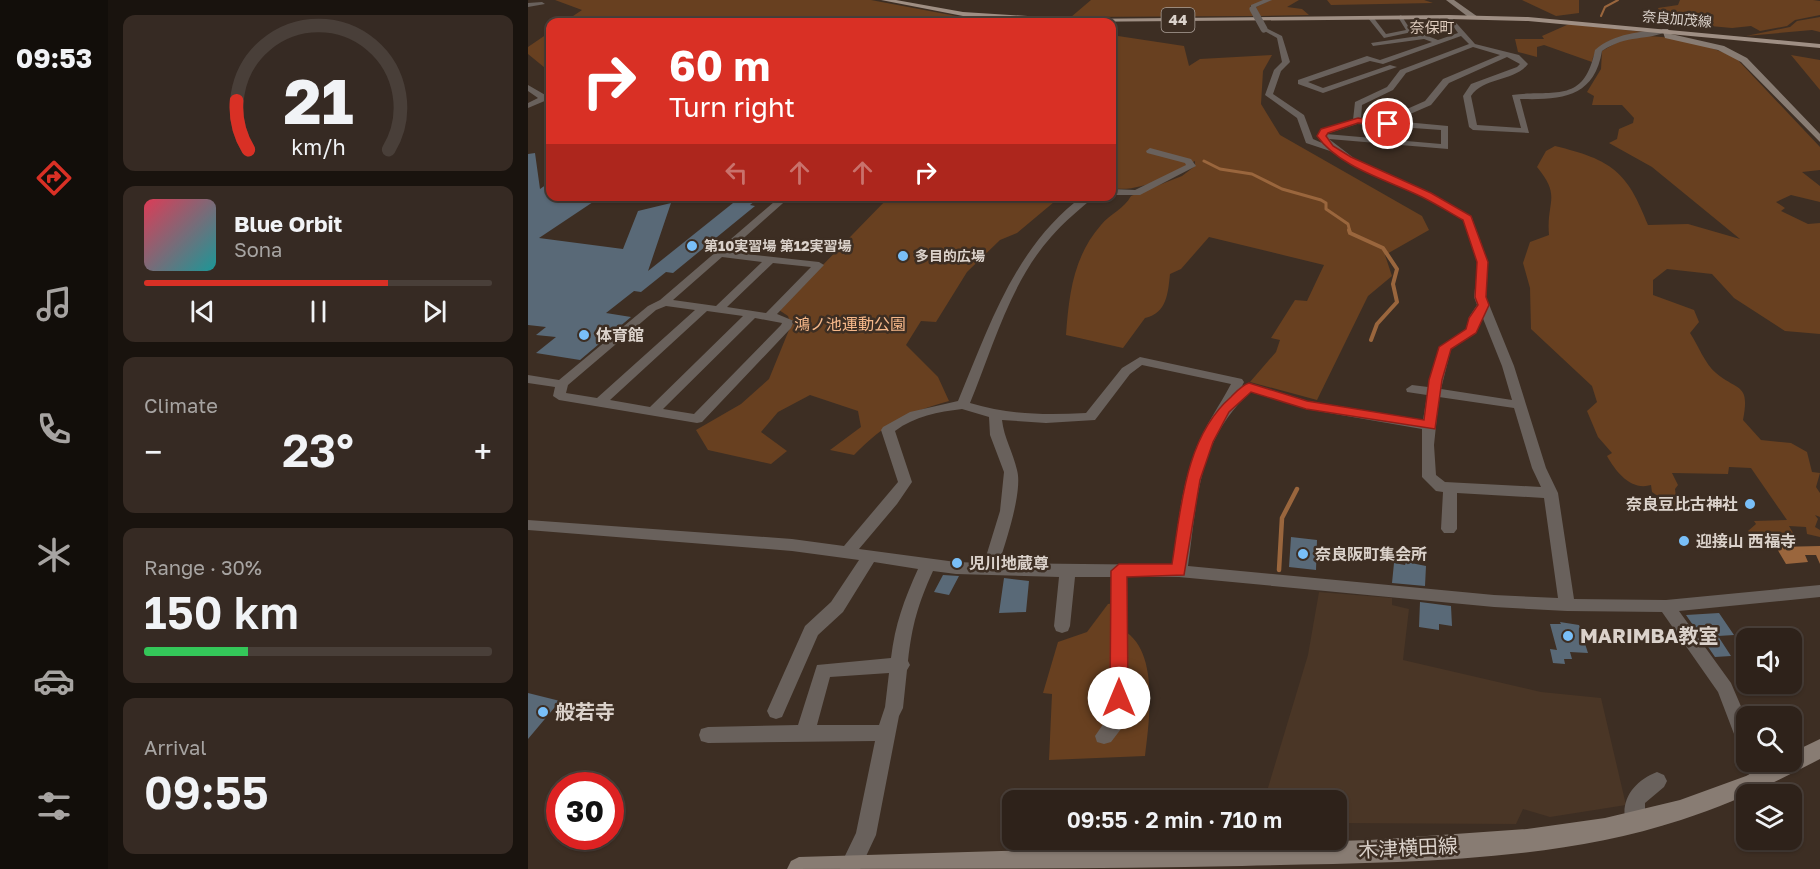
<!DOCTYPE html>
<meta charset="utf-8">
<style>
:root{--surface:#2e221a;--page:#362a23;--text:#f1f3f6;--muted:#a7a4a2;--line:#493f39;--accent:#d93025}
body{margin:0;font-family:"Golos Text","Noto Sans JP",sans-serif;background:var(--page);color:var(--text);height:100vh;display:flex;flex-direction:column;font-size:22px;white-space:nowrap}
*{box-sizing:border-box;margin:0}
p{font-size:20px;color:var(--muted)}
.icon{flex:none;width:33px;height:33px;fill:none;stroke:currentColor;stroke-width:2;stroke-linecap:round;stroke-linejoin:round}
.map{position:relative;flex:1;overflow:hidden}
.sheet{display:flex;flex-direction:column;gap:15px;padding:15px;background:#19130e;width:420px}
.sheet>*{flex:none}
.banner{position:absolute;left:18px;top:18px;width:570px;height:183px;border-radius:12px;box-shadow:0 2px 4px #0004,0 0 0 2px var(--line);background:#d93025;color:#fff;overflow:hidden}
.tools{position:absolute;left:1208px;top:628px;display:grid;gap:12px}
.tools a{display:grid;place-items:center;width:66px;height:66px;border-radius:12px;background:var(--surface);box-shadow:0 2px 4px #0004,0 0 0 2px var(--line);font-size:30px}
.speed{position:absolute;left:18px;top:772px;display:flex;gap:12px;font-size:30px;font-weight:700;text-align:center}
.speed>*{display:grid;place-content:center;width:78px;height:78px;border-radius:50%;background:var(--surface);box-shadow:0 2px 4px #0004,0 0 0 2px var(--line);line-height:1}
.speed .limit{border:9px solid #d22;background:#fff;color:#111}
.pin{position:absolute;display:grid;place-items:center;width:51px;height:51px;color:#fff;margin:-26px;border:3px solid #fff;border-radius:50%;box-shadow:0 2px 6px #0007}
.me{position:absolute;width:66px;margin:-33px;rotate:0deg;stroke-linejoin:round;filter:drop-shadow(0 0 4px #0008)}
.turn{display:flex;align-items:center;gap:21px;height:126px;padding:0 24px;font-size:27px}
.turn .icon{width:78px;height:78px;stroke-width:2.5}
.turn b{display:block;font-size:42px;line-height:51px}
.lanes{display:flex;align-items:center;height:57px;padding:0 24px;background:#0003;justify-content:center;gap:30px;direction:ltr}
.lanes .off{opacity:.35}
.big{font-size:45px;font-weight:600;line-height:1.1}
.sheet .tile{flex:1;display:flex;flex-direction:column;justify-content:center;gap:9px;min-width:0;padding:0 21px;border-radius:12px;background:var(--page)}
.sheet .dial{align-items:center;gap:0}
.dial svg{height:156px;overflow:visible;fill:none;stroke:var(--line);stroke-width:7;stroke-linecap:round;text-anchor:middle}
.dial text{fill:var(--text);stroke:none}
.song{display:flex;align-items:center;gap:18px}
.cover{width:72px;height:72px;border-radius:9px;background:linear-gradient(135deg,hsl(350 70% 55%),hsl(180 70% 35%))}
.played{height:6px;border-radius:3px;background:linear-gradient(90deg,var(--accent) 70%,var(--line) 70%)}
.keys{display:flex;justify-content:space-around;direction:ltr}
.heat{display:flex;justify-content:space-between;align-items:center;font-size:33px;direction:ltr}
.charge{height:9px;border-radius:4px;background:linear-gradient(90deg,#34c759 30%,var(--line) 0)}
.trip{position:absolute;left:474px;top:790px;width:345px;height:60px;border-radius:12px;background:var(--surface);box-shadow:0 2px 4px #0004,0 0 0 2px var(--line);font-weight:600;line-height:60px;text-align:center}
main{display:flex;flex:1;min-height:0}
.menu{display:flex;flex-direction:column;width:108px;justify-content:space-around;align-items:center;background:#120e0a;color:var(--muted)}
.menu .icon{width:42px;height:42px}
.menu .active{color:var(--accent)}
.menu b{font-size:27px;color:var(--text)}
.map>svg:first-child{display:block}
</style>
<main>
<nav class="menu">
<b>09:53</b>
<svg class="icon active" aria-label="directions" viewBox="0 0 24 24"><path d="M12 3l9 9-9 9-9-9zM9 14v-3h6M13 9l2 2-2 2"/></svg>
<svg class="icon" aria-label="music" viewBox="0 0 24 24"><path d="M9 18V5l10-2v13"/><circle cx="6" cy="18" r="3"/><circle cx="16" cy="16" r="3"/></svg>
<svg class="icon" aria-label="phone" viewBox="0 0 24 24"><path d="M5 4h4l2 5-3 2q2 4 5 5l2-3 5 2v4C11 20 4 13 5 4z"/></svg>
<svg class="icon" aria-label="climate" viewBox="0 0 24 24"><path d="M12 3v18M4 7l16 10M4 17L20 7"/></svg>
<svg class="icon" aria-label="car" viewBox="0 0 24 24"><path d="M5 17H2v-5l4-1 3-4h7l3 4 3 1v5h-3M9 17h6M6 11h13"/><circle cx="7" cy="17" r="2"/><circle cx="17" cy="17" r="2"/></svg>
<svg class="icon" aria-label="filters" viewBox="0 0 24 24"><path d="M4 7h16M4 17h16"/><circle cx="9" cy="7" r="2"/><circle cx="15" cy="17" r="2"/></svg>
</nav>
<section class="sheet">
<div class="tile dial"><svg viewBox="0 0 100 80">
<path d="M14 69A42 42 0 1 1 86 69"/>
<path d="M14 69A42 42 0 0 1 8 44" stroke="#d93025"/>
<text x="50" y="56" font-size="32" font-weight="700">21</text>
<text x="50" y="72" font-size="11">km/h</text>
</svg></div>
<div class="tile">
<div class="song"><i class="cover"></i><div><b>Blue Orbit</b><p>Sona</p></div></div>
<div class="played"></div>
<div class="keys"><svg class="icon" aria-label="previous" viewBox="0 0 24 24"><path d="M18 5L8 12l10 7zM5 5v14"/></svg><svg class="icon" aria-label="pause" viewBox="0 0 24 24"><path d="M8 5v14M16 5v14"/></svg><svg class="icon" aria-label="next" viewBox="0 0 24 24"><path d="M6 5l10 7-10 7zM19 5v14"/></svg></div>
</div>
<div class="tile"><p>Climate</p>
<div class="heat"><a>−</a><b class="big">23°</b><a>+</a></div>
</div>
<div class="tile"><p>Range · 30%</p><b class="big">150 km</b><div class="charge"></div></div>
<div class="tile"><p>Arrival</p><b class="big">09:55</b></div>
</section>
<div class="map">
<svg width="1292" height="869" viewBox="0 0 1292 869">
<rect width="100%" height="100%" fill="#3d2e23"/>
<path fill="#4a3626" d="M791,592L864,598V605L881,609L875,660L1013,692L1073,698L1098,805L1022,817L995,809L988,824L809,823L808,801H736L780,655Z"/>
<path fill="#684020" d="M27,0H343L428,16L427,22H36L54,10Z
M563,0H737L722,6L725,16L543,17Z
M743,0H771L759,7L774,9L781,15L732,16L728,7Z
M799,0H896L905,3L803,5Z
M994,0H1051V13L1028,16Z
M1152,0H1285L1292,1V15L1267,20L1259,26L1232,31L1223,26L1204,28L1182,26L1134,17L1130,8L1150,5Z
M1292,17V32L1284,30L1218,36L1262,27L1269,21Z
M1041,24L1116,32C1096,37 1068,38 1064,62L1016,45L1009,47V57L990,52L987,39H1016L1014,36Z
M22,32V72L0,54V47Z
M590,36L656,46L661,66L672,59L744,55L735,71L733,104L752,135L894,216L901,230L857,255L864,276L840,296L789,400L722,382L748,352L752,340L743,338L767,300L779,301L796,265L681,237L653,269L642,274C640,293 639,313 617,318L595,348L538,335C541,295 545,257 573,225C583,213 596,209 603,196L654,176L667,166V161C642,175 612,193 584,188V38Z
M1116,36C1147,36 1179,45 1207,57L1292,147V170L1274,172L1292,186V202L1263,195L1248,202L1257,208L1253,211L1280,224L1292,223V334L1257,331L1206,298L1184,274L1139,269L1125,280V295L1166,310L1171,322L1162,333C1170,345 1177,364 1188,373C1211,392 1222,383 1215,420L1233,440L1263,443L1279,452L1284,472L1292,473L1288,487L1292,493V517L1287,515L1290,519L1287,527L1292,530V537L1279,534L1278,527L1261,526L1265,533L1260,537L1251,536L1252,539C1239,541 1227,542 1220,531L1228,524L1226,521L1259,520L1223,468L1201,467L1200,474L1144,473L1150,485L1147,489L1149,504L1146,507L1124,492L1123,485C1103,491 1088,472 1079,456L1084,453L1070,437L1059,411L1069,402L1064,386L1003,329L1002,288L995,263L1002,242L1021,235C1018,201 1034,197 1009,167L1018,151L1027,146C1084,160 1099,171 1120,225L1160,224L1212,239L1124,167L1081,143L1089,139L1091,129L1105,123L1106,118L1094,105H1064L1066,96L1059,92L1073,69L1074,51L1095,39Z
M1263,55L1292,60V90Z
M361,197H532L489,233L472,240L439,272L408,322L393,321L378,345L410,377L421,401C378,413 357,423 326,455L302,450L333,427L330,411L282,395L250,412L233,432L259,451L243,464L180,450L168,430L213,404L241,379L263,325L260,316L251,310Z
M591,602L595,630C632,651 621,721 617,756L521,760L524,694L515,693L530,642L559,632L580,604Z"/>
<path fill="#9a663d" d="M1292,546V564L1288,555H1277L1280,562L1258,564L1248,547Z"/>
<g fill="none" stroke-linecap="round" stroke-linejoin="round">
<path stroke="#9a663d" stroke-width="2" d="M1073,16L1077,7L1090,0"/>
<path stroke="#9a663d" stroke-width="3" d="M676,161L692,169L724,174L754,189L793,200L798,203V209L820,224L822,232"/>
<path stroke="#9a663d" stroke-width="4" d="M821,230L822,233L855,248L869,269L865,284L869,302L849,324L843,340"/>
<path stroke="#9a663d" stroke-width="4.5" d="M751,570L754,518L769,489"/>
</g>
<path fill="#596977" d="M7,153L12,189L22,182V196L65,202L11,238L95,249L110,211L143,203L120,271L210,199L227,201L222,205L227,206L145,273L138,272L113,292L106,291L78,313L103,317L52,360L8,353L28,337L8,335L18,327L0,325V154Z
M763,537L789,540L788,570L761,567Z
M878,562L898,566L897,586L864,583L866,563L877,565Z
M415,575L431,576L421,595L406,592Z
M476,578L501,581L498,612L471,613Z
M892,602L923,606L924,626L911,624V630L891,627Z
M1191,613L1206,635L1190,636L1203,656L1187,657L1158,615Z
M1032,622L1051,625L1060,653L1042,652L1044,659H1036L1037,664L1025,663L1022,649L1029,650L1022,624H1033Z
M0,693L32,701L0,739Z"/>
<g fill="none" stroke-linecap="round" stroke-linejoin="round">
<path fill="#69615c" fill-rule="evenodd" d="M735,0H744L728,7L727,10H723V5Z
M0,3L14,2L17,4L0,7Z
M873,15L884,32L856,38L840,18L845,17L858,34L878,30L870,17Z
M918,16H922L947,44L991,55L1000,64C986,82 956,77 943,96L949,125L993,128L984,95C1026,89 1056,105 1067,50C1086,33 1113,32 1137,29L1140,31C1120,41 1099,34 1074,51C1066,98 1033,100 992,99L1001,133L945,130L941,127L935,96L943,84L989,67L992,64L979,57L921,83L903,105L866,121L920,126V149L801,139L831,162L902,193L944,218L960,262L958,297L986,366L1018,468L1030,493L1046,599L1138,600L1292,585V597L1151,611L1203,683L1218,718V749L1211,747L1190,692L1134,612L1039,611L966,607L651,577H599L600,698L593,729L583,742L576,744L569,742L567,736L578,720L582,698L583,577H547L542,626L540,631L534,633L528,631L526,626L531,577L428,574L405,571C390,604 384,625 380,661L382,665L379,670L375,708L371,716L348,835L332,869H312L315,860L328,833L347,741L180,743L173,741L171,735L173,729L180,727L270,725L289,665L363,658C367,624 376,600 390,569L346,562L315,612L290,635L254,717L248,719L242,717L239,711L277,626L303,602L331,560L264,551L0,530V520L264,539L316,546L370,482L353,430L355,427L382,412L430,401C461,327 487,246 555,196H567C552,209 536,222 523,237C482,283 465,347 442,403C481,415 518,415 558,413L594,368L612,357L714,379L716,382L714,386L721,383L780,401L895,420L899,395L879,392L878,389L884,385L900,387L911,347L938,329L941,317L949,305L946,297L950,262L935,220L896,197L825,166L802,151L778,143L769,118L737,95L746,70L754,62L749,38L733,29L738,28L754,36L762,62L753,71L745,94L776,115L785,139L794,143L789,136L793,129L825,120L827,102L859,87L872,70L941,44L933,36L855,64L842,61L780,82L795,88L862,65L869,67L795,93L770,84V80L839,56L852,60L904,42L896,39L845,46L843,43L897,35L910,40L930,33ZM945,47L972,55L915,79L897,101L861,117L858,121L833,119L834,105L865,90L878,73ZM829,124L913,130V144L798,134ZM954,316L974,366L984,400L913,389L923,349L948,333ZM614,365L703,384C692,405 678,424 669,446C654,484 650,525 644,565L471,563C478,541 495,491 489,470C485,452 476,438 474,420L518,423L567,420L602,374ZM723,392L778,409L894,429V477L908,491L915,492L913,529L916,533H926L929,529V493L1016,498L1030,598L966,595L660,566C669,501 670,438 723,392ZM911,397L986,408L1004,468L1013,487L917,482L908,475L906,445ZM434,409L461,417L462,435L476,472L472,511L456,563L428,562L331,549L369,504L384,482L367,431C387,416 410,412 434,409ZM361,673L357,707L351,725H289L302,677Z
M0,85L19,96V100L0,108V103L10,98L0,91Z
M622,148L663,159L668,166L612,195H584V189L607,190L658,165L657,163L619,153L618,151Z
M253,196H263L200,252L291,262L296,265L249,314L266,321L263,328L174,422L169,423L31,400L25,396L27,387L0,383V375L31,380L120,306L132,300ZM194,257L234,262L188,306L145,300ZM245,263L283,267L238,313L199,307ZM138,306L167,310L69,398L38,393L40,385L128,310ZM179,311L215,316L122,407L82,400ZM227,318L254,323L253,325L166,414L135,409Z
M1218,759V762H1235L1242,780L1239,786L1232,789L1225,786L1217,762Z
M1129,772L1136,775L1139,781L1136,787L1117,803V822L1114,829L1107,832L1100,829C1089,803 1105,781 1129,772Z"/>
<path fill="#887c73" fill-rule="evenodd" d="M918,0H926L950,17L943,19Z
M1134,29H1140L1143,34L1196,46L1219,58L1292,134V142L1213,62L1190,50L1137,38Z
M1292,739V759C1246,783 1203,804 1153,820C1015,865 858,862 714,866C562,869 411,869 259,869L263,861L271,857L842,840L999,829L1077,818L1152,800L1218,776L1245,762H1263V753Z"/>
<path fill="#9f8f84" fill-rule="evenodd" d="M353,0H368L435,12L546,19L920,15L1000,17L1292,44V48L1000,21L920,19L535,22L435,16Z"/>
<path stroke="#69615c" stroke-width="7" d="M725,9L736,29"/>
</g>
<path fill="#d93025" stroke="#8d1f18" stroke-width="1.5" d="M830,118L864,124L860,126L830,123L800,133L798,136L805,146L823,157L903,193L943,216L960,262L958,297L961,305L948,333L923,349L914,380L907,429L778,409L723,392L701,412L685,442L672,480L656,575L599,577L600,698L597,704L591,706L584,704L582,698L583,571L591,564H644C653,508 657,437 703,397C708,392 714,385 721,383L779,401L896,420L901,380L911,347L938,329L941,318L950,305L947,297L949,262L935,220C921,212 908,204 894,197C860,180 812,168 789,136L793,129Z"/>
<g fill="#79bff8" stroke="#3d2e23" stroke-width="2">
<circle cx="164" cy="246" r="6"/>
<circle cx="375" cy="256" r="6"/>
<circle cx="56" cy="335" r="6"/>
<circle cx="1222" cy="504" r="6"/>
<circle cx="1156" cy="541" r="6"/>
<circle cx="775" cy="554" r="6"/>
<circle cx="429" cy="563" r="6"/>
<circle cx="1040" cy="636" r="6"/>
<circle cx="15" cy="712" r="6"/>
</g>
<g text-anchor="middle" stroke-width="5" stroke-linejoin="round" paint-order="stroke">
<g font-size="14" fill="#dbd2cb" stroke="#3d2e23">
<text transform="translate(1149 19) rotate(5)" y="5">奈良加茂線</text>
</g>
<g font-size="14" font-weight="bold" fill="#dbd2cb" stroke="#3d2e23" text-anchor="start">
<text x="176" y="251">第10実習場 第12実習場</text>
<text x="387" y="261">多目的広場</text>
</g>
<rect fill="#3d2e23" stroke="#aca199" stroke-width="1.5" x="633.5" y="8" width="33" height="24" rx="4.5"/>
<g font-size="15" font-weight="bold" fill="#dbd2cb">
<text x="650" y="25">44</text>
</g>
<g font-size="15" fill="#decbbd" stroke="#3d2e23">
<text x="904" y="33">奈保町</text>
</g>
<g font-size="16" fill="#f6b88a" stroke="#3d2e23">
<text x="322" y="330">鴻ノ池運動公園</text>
</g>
<g font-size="16" font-weight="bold" fill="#dbd2cb" stroke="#3d2e23" text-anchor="start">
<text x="68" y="341">体育館</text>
<text x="1210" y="510" text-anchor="end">奈良豆比古神社</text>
<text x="1168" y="547">迎接山 西福寺</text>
<text x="787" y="560">奈良阪町集会所</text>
<text x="441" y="569">児川地蔵尊</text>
</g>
<g font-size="20" font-weight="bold" fill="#dbd2cb" stroke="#3d2e23" text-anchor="start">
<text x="1052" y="643">MARIMBA教室</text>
<text x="27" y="719">般若寺</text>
</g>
<g font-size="20" fill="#dbd2cb" stroke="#3d2e23">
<text transform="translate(880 848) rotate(-3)" y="7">木津横田線</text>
</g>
</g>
</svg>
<div class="tools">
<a><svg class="icon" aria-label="sound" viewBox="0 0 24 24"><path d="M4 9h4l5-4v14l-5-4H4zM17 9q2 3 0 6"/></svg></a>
<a><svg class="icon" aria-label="search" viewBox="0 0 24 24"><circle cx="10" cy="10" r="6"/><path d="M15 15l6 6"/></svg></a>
<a><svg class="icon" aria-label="layers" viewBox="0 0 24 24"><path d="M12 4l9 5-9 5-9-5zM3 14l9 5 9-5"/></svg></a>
</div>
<div class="speed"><div class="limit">30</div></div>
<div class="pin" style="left:860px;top:124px;background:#d93025"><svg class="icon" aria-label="arrive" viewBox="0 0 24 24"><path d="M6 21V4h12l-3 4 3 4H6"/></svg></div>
<svg class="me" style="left:591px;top:698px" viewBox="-20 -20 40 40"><circle r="19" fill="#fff"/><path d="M0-13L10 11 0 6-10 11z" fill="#d93025"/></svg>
<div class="trip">09:55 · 2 min · 710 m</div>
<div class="banner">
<div class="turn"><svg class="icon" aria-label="right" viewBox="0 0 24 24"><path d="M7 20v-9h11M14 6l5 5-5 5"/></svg><div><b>60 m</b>Turn right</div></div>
<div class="lanes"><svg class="icon off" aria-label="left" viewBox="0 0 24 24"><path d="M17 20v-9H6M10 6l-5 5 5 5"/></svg><svg class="icon off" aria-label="ahead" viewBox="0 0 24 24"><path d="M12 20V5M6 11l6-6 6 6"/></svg><svg class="icon off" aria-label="ahead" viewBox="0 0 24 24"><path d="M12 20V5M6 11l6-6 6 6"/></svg><svg class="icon" aria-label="right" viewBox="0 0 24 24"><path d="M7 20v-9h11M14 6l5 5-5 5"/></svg></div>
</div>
</div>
</main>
